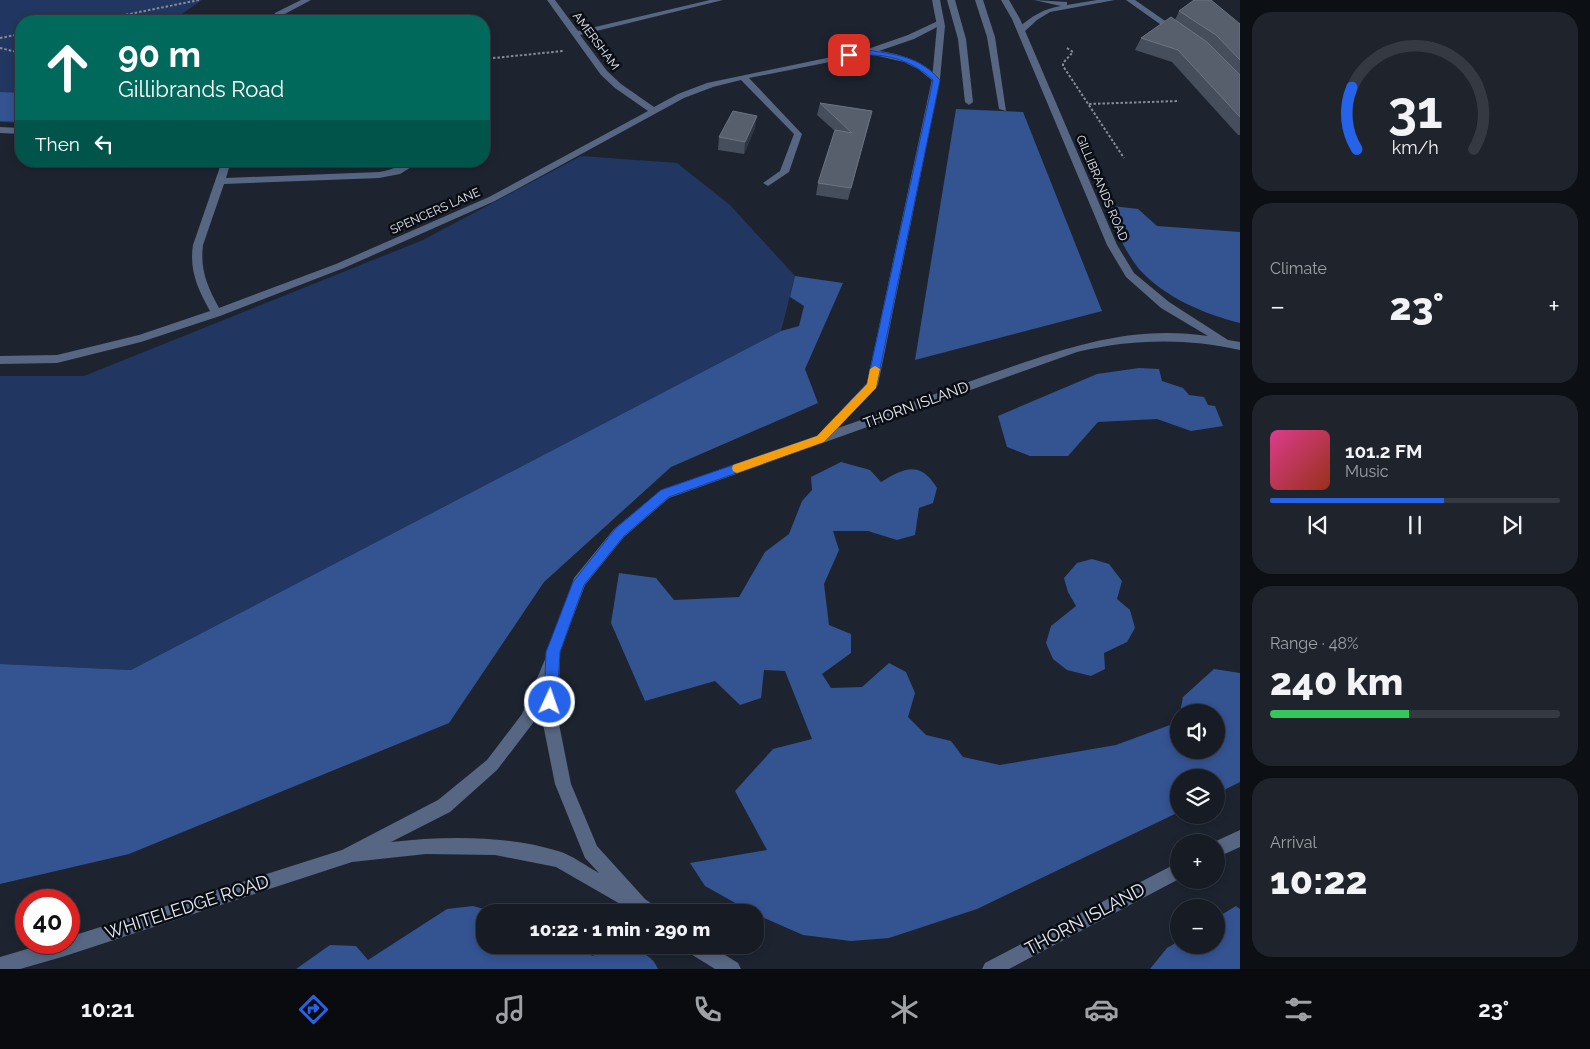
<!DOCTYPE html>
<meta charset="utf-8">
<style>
:root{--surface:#161b24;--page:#1f242c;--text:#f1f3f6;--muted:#9ea1a6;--line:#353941;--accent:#2563eb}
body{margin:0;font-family:Raleway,sans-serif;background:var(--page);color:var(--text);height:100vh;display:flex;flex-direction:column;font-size:19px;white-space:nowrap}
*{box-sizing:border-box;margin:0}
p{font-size:16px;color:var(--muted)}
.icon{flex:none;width:28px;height:28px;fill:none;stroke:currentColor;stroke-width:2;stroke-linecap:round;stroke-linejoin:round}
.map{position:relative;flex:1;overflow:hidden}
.sheet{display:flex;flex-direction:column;gap:12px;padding:12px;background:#0c0f14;width:350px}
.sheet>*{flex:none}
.top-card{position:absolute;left:15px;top:15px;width:475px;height:152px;border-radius:20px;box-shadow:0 2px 8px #0003,0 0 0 1px var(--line);background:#00695c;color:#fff;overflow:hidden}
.fabs{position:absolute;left:1170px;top:704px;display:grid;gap:10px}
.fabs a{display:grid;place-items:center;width:55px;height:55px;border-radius:50%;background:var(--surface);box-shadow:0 2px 8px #0003,0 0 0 1px var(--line);font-size:25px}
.speed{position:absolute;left:15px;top:889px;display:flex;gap:10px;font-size:25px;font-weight:700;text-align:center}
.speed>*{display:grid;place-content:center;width:65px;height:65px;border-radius:50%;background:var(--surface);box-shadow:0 2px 8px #0003,0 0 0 1px var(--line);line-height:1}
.speed .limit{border:8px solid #d22;background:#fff;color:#111}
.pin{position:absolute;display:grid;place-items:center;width:42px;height:42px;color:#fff;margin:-21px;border-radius:10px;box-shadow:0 2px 8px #0006}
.me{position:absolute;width:55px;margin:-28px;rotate:3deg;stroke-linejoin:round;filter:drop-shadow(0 0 4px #0008)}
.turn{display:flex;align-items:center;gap:18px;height:105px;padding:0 20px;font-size:22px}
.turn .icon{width:65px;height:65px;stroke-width:2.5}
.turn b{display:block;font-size:35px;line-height:42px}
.then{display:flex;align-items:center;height:48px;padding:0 20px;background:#0003;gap:10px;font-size:19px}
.big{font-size:38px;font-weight:800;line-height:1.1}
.sheet .card{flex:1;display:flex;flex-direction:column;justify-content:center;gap:8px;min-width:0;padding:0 18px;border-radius:20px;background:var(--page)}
.sheet .dial{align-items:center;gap:0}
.dial svg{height:130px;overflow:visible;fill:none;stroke:var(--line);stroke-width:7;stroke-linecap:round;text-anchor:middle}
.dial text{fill:var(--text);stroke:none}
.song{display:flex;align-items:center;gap:15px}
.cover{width:60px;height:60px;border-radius:8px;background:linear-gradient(135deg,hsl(330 70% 55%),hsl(10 70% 35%))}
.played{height:5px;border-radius:2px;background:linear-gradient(90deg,var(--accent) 60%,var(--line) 60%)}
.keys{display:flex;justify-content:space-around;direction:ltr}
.heat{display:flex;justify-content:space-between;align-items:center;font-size:28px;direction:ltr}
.charge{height:8px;border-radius:4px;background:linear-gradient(90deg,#34c759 48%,var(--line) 0)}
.trip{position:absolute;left:476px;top:904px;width:288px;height:50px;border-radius:20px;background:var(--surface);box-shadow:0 2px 8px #0003,0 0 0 1px var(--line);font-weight:800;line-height:50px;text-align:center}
.tab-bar{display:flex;height:80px;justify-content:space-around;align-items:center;background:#090b0e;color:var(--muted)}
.tab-bar .icon{width:35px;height:35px}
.tab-bar .selected{color:var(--accent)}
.tab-bar b{font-size:22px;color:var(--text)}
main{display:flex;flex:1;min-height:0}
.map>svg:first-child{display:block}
</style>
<main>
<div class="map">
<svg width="1240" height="969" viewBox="0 0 1240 969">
<rect width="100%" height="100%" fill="#1d2430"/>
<path fill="#213761" d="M0,0H202L172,21H21V123L0,122Z
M581,156L677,163L730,205L795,276L781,331L131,670L0,664V376H84L423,240Z"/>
<path fill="#345391" d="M0,92L21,93V122L0,121Z
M956,109L1023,112L1102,311L915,360Z
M1104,205L1138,209L1157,226L1240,232V323C1204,314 1164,297 1139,269C1124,250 1114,226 1104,205Z
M795,276L843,283L805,369L818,403L671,467L544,582L449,723L129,854L0,884V664L131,670L781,331L799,326L804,306L790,297Z
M1139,368L1159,369L1162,381L1183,388L1189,395L1204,397L1208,405L1215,406L1223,426L1191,431L1157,419L1098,422L1068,456H1030L1007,447L998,416L1097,374Z
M841,462L870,470L881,482C904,468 920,460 937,488L933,503L919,508L915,535L897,540L868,531H833L839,550L824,584L829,625L851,634V653L822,674L831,688L862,687L889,663L906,672L915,693L908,717L926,735L951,741L963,757L1000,765L1116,745L1178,722L1179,718V750H1216V712H1180L1183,697L1214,669L1240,673V782L1216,794V778H1179V812L977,909L889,938L851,941L803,935L755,914L705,886L690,863L767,850L735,791L773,749L812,739L785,671L764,670L761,698L740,705L715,681L645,701L611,623L619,573L656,578L674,600L739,597L765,552L789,534L802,501L812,490L811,477Z
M1092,559L1109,564L1122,581L1117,599L1130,610L1135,628L1127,642L1104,653L1105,669L1091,676L1067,670L1053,659L1046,643L1051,626L1076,606L1068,592L1064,578L1077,563Z
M473,906L495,912H485V945H583L592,956C612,948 622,939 641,952C650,957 654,960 658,969H296L330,945L356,946L368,960L447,909Z
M1236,906L1240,909V969H1150L1167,948L1179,941V945H1216V918Z"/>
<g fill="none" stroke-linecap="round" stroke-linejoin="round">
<path stroke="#878d97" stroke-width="2" stroke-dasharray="2.5 2" stroke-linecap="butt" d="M95,21L199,0
M0,38L21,34
M0,48L21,53
M1067,48L1073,52L1063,63V66L1124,158
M484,59L563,51
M1089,104L1179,101"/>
<path fill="#576682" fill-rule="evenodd" d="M947,0H955L966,39L973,102L969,105L965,102L958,39Z
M975,0H983L995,37L1006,111L999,109L987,37Z"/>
<path fill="#576682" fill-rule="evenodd" d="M301,0H311L281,16L279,21H271L275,13Z
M547,0H555L578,31L710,0H723L580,35L607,71L621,84L654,107L678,94L707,83L865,50L908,35L940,20L944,22L943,24L914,39L879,51C901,54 924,61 940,79L933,81L918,69L904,62L870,54L749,78L802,134L789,172L768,186L763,183L780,171L794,134L741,80L713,87L684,98L495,201L344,268L220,316L141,342L57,363L0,364V356L57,355L139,335L210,311C198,289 189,271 193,245L222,161H231L226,178L379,172C394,170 406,161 421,161L400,174L379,178L224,184L203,245C200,270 207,286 219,308L336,264L489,197L648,111L615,88L601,75Z
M1034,0L1067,2V5L1097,0H1115L1050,12L1037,20L1024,32H1018V28C1032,16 1043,9 1061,6Z
M1126,0H1135L1181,32L1174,34Z
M0,127L21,128V134L0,133Z"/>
<path fill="#576682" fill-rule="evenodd" d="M932,0H940L945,26L940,79L878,385L838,428C887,411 936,394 985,376C1061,350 1126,324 1208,336L1161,308L1126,277L1107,245L1012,19L1001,0H1009L1020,19L1117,245L1134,273L1169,302L1228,340L1240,342V350C1185,338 1132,339 1077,352L669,498L624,537L585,585L560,652L558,719L571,784L597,846L645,899L655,906L657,912H635L629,907L622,905L556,867L495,855L426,854L352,862L62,957L20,969H0V957L51,942H69V937L342,850L438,800L487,760L522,714L546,657L574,578L614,529L661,490L817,436L867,383L932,79L937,26ZM544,696L542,719L555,784L585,858L599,873C586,866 572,855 558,851C507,835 443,836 391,842L450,812L497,770L533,723Z
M1240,830V847L1216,858V842H1214Z
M1179,862V879L1009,969H982L985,963Z
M683,945H709L738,963L741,969H715L686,951Z"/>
</g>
<path fill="#464e5b" d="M1179,11L1240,24V135H1238L1172,62L1135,50L1141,38L1175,20Z
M820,103L872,111L848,200L816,195L818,183L835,131L817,115Z
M755,128L744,154L718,150L719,137Z"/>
<path fill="#2e3643" d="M757,116L755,128L744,154L745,142Z"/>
<path fill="#575f6c" stroke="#6d7481" d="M1194,0H1211L1240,24V60L1216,35L1179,11Z
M1171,17L1207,42L1240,75V117L1178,50L1141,38Z
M820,103L872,111L851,188L818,183L835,130L852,133Z
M733,111L757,116L745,142L719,137Z"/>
<path fill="#2563eb" stroke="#184099" d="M867,50C897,55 919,56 940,80L876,388L824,442L669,497L624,536L584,585L560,652L557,702L555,706L550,708L546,706L544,702L546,652L573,582L615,529L661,490L817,436L867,384L933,80C909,58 881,51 849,57L846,55Z"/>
<path fill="#f59e0b" d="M875,366L880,369L876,388L824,442L737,473L733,471L732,468L733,465L817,436L867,384L870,369Z"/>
<g text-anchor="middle" stroke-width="5" stroke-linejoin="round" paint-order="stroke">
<g font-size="12" fill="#e5eaf3" stroke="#0a0d13">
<text transform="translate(596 41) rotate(53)" y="4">AMERSHAM</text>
<text transform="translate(1102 188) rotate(67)" y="4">GILLIBRANDS ROAD</text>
<text transform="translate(435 211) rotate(-24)" y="4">SPENCERS LANE</text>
</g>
<g font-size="15" fill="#e5eaf3" stroke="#0a0d13">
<text transform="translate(916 405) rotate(-20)" y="5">THORN ISLAND</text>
</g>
<g font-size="18" fill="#e5eaf3" stroke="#0a0d13">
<text transform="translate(187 907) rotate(-18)" y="6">WHITELEDGE ROAD</text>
<text transform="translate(1085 919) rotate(-28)" y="6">THORN ISLAND</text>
</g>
</g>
</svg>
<div class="fabs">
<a><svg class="icon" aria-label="sound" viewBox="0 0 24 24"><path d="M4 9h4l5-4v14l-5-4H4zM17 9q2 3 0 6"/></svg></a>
<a><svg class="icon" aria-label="layers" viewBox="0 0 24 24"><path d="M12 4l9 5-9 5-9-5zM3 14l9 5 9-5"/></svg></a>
<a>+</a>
<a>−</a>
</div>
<div class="speed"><div class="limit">40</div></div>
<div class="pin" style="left:849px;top:55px;background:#d93025"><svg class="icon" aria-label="arrive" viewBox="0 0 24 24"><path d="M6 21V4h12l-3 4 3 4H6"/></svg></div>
<svg class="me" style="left:550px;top:702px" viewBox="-20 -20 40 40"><circle r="17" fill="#2563eb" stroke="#fff" stroke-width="3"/><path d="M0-11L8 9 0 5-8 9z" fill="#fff"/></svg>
<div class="trip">10:22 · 1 min · 290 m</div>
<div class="top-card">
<div class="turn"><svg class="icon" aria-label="ahead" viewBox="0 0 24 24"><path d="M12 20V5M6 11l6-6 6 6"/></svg><div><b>90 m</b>Gillibrands Road</div></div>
<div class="then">Then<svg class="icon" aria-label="left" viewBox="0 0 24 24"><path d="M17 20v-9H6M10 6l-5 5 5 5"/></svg></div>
</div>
</div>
<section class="sheet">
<div class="card dial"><svg viewBox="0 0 100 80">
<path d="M14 69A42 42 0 1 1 86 69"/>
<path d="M14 69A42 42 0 0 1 11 31" stroke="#2563eb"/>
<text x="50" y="56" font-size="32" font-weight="700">31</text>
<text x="50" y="72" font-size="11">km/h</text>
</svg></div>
<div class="card"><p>Climate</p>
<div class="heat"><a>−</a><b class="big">23°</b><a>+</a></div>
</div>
<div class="card">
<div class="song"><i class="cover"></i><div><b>101.2 FM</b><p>Music</p></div></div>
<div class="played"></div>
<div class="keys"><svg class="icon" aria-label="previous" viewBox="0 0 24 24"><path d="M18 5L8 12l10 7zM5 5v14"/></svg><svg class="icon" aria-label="pause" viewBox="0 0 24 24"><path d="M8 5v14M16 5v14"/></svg><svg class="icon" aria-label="next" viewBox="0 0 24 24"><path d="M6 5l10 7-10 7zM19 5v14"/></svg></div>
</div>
<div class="card"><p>Range · 48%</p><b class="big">240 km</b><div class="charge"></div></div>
<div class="card"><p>Arrival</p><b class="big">10:22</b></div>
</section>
</main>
<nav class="tab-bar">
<b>10:21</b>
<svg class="icon selected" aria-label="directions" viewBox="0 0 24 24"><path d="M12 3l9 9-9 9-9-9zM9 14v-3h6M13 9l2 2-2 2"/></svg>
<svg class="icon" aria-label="music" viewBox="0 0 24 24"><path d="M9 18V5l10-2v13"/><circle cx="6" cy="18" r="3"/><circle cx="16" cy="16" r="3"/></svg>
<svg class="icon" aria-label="phone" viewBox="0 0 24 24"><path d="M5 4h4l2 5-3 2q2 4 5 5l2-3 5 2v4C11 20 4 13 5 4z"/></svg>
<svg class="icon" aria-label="climate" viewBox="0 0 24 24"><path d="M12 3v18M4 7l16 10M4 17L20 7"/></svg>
<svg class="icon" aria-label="car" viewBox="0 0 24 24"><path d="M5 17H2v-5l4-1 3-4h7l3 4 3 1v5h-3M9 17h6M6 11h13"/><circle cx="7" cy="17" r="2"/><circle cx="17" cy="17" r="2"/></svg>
<svg class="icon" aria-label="filters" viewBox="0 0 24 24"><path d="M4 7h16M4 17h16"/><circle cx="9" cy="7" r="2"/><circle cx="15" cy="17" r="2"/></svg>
<b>23°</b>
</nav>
